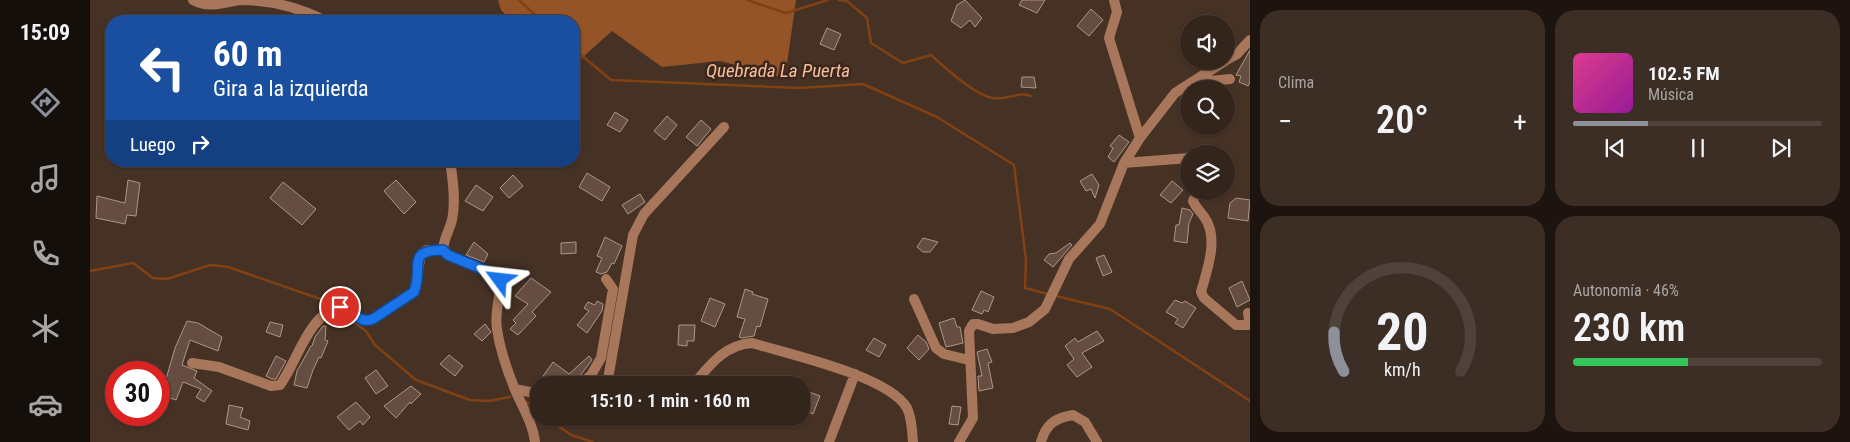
<!DOCTYPE html>
<html lang="es">
<meta charset="utf-8">
<style>
:root{--surface:#34251c;--page:#3c2d25;--text:#f1f3f6;--muted:#a9a5a3;--line:#4e423b;--accent:#8c9099}
body{margin:0;font-family:"Roboto Condensed",sans-serif;background:var(--page);color:var(--text);height:100vh;display:flex;flex-direction:column;font-size:19px;white-space:nowrap}
*{box-sizing:border-box;margin:0}
p{font-size:16px;color:var(--muted)}
.icon{flex:none;width:28px;height:28px;fill:none;stroke:currentColor;stroke-width:2;stroke-linecap:round;stroke-linejoin:round}
.map{position:relative;flex:1;overflow:hidden}
.panel{display:flex;flex-direction:column;gap:10px;padding:10px;background:#1d140f;width:600px}
.panel>*{flex:none}
.guide{position:absolute;left:15px;top:15px;width:475px;height:152px;border-radius:20px;box-shadow:0 1px 4px #0004,0 0 0 1px var(--line);background:#1a4fa0;color:#fff;overflow:hidden}
.buttons{position:absolute;left:1090px;top:15px;display:grid;gap:10px}
.buttons a{display:grid;place-items:center;width:55px;height:55px;border-radius:50%;background:var(--surface);box-shadow:0 1px 4px #0004,0 0 0 1px var(--line);font-size:25px}
.speed{position:absolute;left:15px;top:361px;display:flex;gap:10px;font-size:25px;font-weight:700;text-align:center}
.speed>*{display:grid;place-content:center;width:65px;height:65px;border-radius:50%;background:var(--surface);box-shadow:0 1px 4px #0004,0 0 0 1px var(--line);line-height:1}
.speed .limit{border:8px solid #d22;background:#fff;color:#111}
.pin{position:absolute;display:grid;place-items:center;width:42px;height:42px;color:#fff;margin:-21px;border:2px solid #fff;border-radius:50%;box-shadow:0 1px 5px #0007}
.me{position:absolute;width:55px;margin:-28px;rotate:300deg;stroke-linejoin:round;filter:drop-shadow(0 0 4px #0008)}
.turn{display:flex;align-items:center;gap:18px;height:105px;padding:0 25px;font-size:22px}
.turn .icon{width:65px;height:65px;stroke-width:2.5}
.turn b{display:block;font-size:35px;line-height:42px}
.then{display:flex;align-items:center;height:48px;padding:0 25px;background:#0003;gap:10px;font-size:19px}
.big{font-size:38px;font-weight:600;line-height:1.1}
.panel .widget{flex:1;display:flex;flex-direction:column;justify-content:center;gap:8px;min-width:0;padding:0 18px;border-radius:20px;background:var(--page)}
.panel .dial{align-items:center;gap:0}
.dial svg{height:130px;overflow:visible;fill:none;stroke:var(--line);stroke-width:7;stroke-linecap:round;text-anchor:middle}
.dial text{fill:var(--text);stroke:none}
.song{display:flex;align-items:center;gap:15px}
.cover{width:60px;height:60px;border-radius:8px;background:linear-gradient(135deg,hsl(330 70% 55%),hsl(300 70% 35%))}
.played{height:5px;border-radius:2px;background:linear-gradient(90deg,var(--accent) 30%,var(--line) 30%)}
.keys{display:flex;justify-content:space-around;direction:ltr}
.heat{display:flex;justify-content:space-between;align-items:center;font-size:28px;direction:ltr}
.charge{height:8px;border-radius:4px;background:linear-gradient(90deg,#34c759 46%,var(--line) 0)}
.panel .tiles{flex:1;display:grid;gap:10px;grid-template-columns:repeat(2,1fr)}
.trip{position:absolute;left:440px;top:376px;width:280px;height:50px;border-radius:20px;background:var(--surface);box-shadow:0 1px 4px #0004,0 0 0 1px var(--line);font-weight:600;line-height:50px;text-align:center}
main{display:flex;flex:1;min-height:0}
.tabs{display:flex;flex-direction:column;width:90px;justify-content:space-around;align-items:center;background:#150f0b;color:var(--muted)}
.tabs .icon{width:35px;height:35px}
.tabs .active{color:var(--accent)}
.tabs b{font-size:22px;color:var(--text)}
.map>svg:first-child{display:block}
</style>
<main>
<nav class="tabs">
<b>15:09</b>
<svg class="icon active" aria-label="directions" viewBox="0 0 24 24"><path d="M12 3l9 9-9 9-9-9zM9 14v-3h6M13 9l2 2-2 2"/></svg>
<svg class="icon" aria-label="music" viewBox="0 0 24 24"><path d="M9 18V5l10-2v13"/><circle cx="6" cy="18" r="3"/><circle cx="16" cy="16" r="3"/></svg>
<svg class="icon" aria-label="phone" viewBox="0 0 24 24"><path d="M5 4h4l2 5-3 2q2 4 5 5l2-3 5 2v4C11 20 4 13 5 4z"/></svg>
<svg class="icon" aria-label="climate" viewBox="0 0 24 24"><path d="M12 3v18M4 7l16 10M4 17L20 7"/></svg>
<svg class="icon" aria-label="car" viewBox="0 0 24 24"><path d="M5 17H2v-5l4-1 3-4h7l3 4 3 1v5h-3M9 17h6M6 11h13"/><circle cx="7" cy="17" r="2"/><circle cx="17" cy="17" r="2"/></svg>
</nav>
<div class="map">
<svg width="1160" height="442" viewBox="0 0 1160 442">
<rect width="100%" height="100%" fill="#463125"/>
<path fill="#955328" d="M408,0H706L695,78L630,61L572,67L522,31L484,65V21H422L411,10Z"/>
<g fill="none" stroke-linecap="round" stroke-linejoin="round">
<path stroke="#814113" stroke-width="2.5" d="M429,0L452,21
M657,0L696,13L738,0
M749,0L757,1L777,18L781,43L813,63L841,55C855,68 884,94 902,98C915,101 927,91 941,96
M484,49L521,80L710,88L773,84L847,117L924,165L936,260L935,288L958,294
M0,271L43,263L63,278L77,279L120,265L138,267L242,303
M966,296L1020,309L1160,401
M248,311L276,331L285,345L326,380L380,400L399,401L420,397
M435,401L449,411
M457,418L481,435L503,442"/>
</g>
<path fill="#654e41" stroke="#af9586" d="M875,0L892,18L885,27L880,20L871,28L861,21L867,5Z
M932,0H955L947,13L929,5Z
M1001,9L1013,20L999,36L987,26Z
M737,28L751,34L744,50L730,44Z
M1160,50V82L1158,86L1149,82L1151,76L1146,75Z
M932,77H944L946,88L931,87Z
M525,112L538,120L530,132L517,125Z
M577,116L587,125L575,140L564,131Z
M611,120L621,129L607,146L596,137Z
M1029,135L1039,142L1024,162L1018,157L1023,148L1020,146Z
M497,173L520,187L512,201L489,187Z
M1002,174L1009,185L1005,198L1001,189L996,191L990,181Z
M423,175L433,186L419,198L410,188Z
M38,180L50,183L46,216L37,215L35,224L6,218L7,196L35,203Z
M306,180L326,202L314,214L294,191Z
M1082,181L1093,190L1081,203L1070,195Z
M193,182L226,209L212,225L180,198Z
M386,185L403,197L393,211L375,201Z
M550,194L555,202L538,214L532,205Z
M1146,198L1160,200L1158,221L1138,218L1140,203Z
M1092,208L1100,210L1103,214L1099,223L1097,243L1084,241L1086,225H1089Z
M515,237L532,246L524,264L522,263L517,272L511,274L506,272L512,258L507,256Z
M833,238L848,242L840,252H833L827,247Z
M384,242L398,254L394,262L376,255Z
M486,242V253L471,254V243Z
M980,243L982,245L963,267L954,260L959,254L966,253Z
M1014,255L1022,272L1013,276L1006,258Z
M441,278L461,292L442,312L446,316L428,335L420,329L426,323L423,320L438,304L425,296Z
M1152,281L1160,300L1147,307L1139,288Z
M655,289L663,292L662,294L678,299L670,327L667,326L664,336L652,338L649,337L655,319L647,317Z
M891,291L904,297L898,312L894,310L892,314L882,310Z
M620,298L635,304L625,327L611,321Z
M1085,300L1092,303L1095,301L1106,308L1093,328L1085,323L1088,319L1076,312Z
M507,301L513,304L512,311L497,333L487,325L499,311L494,308L498,302L505,305Z
M864,318L867,327H870L873,343L856,347L849,323Z
M97,321L108,323L132,337L128,351L100,340L92,365L107,371L104,378L122,391L114,402L106,397L111,389L93,382L86,400L74,396L78,385V380L76,379L85,348Z
M180,322L193,325L190,337L176,332Z
M395,324L401,332L392,341L384,334Z
M589,325H605L604,341H597V346L588,345Z
M233,326H236L235,340L238,341L231,358L229,357L223,370L217,388L204,385L207,371L221,346H222L225,337Z
M1007,331L1014,341L992,353L1002,367L987,377L977,365L984,359L975,346L985,338L988,342Z
M828,335L836,342L839,349L829,360L817,348Z
M784,338L796,345L789,357L776,350Z
M897,349L902,362L898,363L903,388L889,391L888,376H892L887,352Z
M359,355L373,366L365,376L350,364Z
M186,356L196,361L186,379H182L176,376Z
M499,356L502,360L483,385H459L451,379L463,362L479,374Z
M286,370L298,386L286,394L275,378Z
M321,386L331,394L321,404L320,402L306,418L294,406Z
M719,392L730,396L723,414L712,409Z
M266,402L280,417L273,425L270,421L259,430L247,417Z
M139,405L153,408L150,417L160,421L158,430L136,424Z
M862,406L871,407L868,425L859,424Z"/>
<g fill="none" stroke-linecap="round" stroke-linejoin="round">
<path stroke="#a8775b" stroke-width="10" d="M103,0C120,9 133,2 151,0C182,0 210,8 236,21
M1024,0L1027,12L1019,38L1050,138
M1136,60L1147,54L1160,40
M1107,79L1120,81L1140,79
M360,161C363,180 366,202 362,220C359,232 354,237 353,250L358,255L404,274L410,280C411,297 404,312 407,329C410,349 418,373 426,392C433,408 443,424 445,442
M1034,163L1099,158
M1107,191L1103,201C1106,208 1111,212 1115,218C1129,239 1117,270 1111,292L1114,298L1146,325H1157L1159,319L1158,313
M824,299L846,348L854,354L879,360
M102,363L129,367L181,386L190,385C207,362 219,313 250,307C265,305 263,326 283,319L324,292L331,254L337,250H353
M490,385L501,375L511,358L523,289L516,279
M517,385L543,235L554,214L634,127
M603,385C620,365 634,345 662,343C698,354 799,376 817,408C822,418 822,431 823,442
M425,389L449,394
M739,442L765,374
M869,442L883,418L879,331L883,324H888L903,329L923,328L939,322L955,309L979,259L1010,224L1034,163L1050,138L1085,93L1135,61
M951,442C956,424 965,418 983,415L995,422L1007,442"/>
</g>
<g fill="none" stroke-linecap="round" stroke-linejoin="round">
<defs>
<path id="route" d="M250,307C265,309 267,325 283,319L324,292C334,267 315,250 353,250L358,255L404,274L410,280"/>
</defs>
<use href="#route" stroke="#114b97" stroke-width="12"/>
<use href="#route" stroke="#1a73e8" stroke-width="9"/>
</g>
<g text-anchor="middle" stroke-width="5" stroke-linejoin="round" paint-order="stroke">
<g font-size="19" font-style="italic" fill="#f7bd9c" stroke="#3b271b">
<text x="688" y="77">Quebrada La Puerta</text>
</g>
</g>
</svg>
<div class="buttons">
<a><svg class="icon" aria-label="sound" viewBox="0 0 24 24"><path d="M4 9h4l5-4v14l-5-4H4zM17 9q2 3 0 6"/></svg></a>
<a><svg class="icon" aria-label="search" viewBox="0 0 24 24"><circle cx="10" cy="10" r="6"/><path d="M15 15l6 6"/></svg></a>
<a><svg class="icon" aria-label="layers" viewBox="0 0 24 24"><path d="M12 4l9 5-9 5-9-5zM3 14l9 5 9-5"/></svg></a>
</div>
<div class="speed"><div class="limit">30</div></div>
<div class="pin" style="left:250px;top:307px;background:#d93025"><svg class="icon" aria-label="arrive" viewBox="0 0 24 24"><path d="M6 21V4h12l-3 4 3 4H6"/></svg></div>
<svg class="me" style="left:410px;top:280px" viewBox="-20 -20 40 40"><path d="M0-17L14 15 0 8-14 15z" fill="#1a73e8" stroke="#fff" stroke-width="4"/></svg>
<div class="trip">15:10 · 1 min · 160 m</div>
<div class="guide">
<div class="turn"><svg class="icon" aria-label="left" viewBox="0 0 24 24"><path d="M17 20v-9H6M10 6l-5 5 5 5"/></svg><div><b>60 m</b>Gira a la izquierda</div></div>
<div class="then">Luego<svg class="icon" aria-label="right" viewBox="0 0 24 24"><path d="M7 20v-9h11M14 6l5 5-5 5"/></svg></div>
</div>
</div>
<section class="panel">
<div class="tiles">
<div class="widget"><p>Clima</p>
<div class="heat"><a>−</a><b class="big">20°</b><a>+</a></div>
</div>
<div class="widget">
<div class="song"><i class="cover"></i><div><b>102.5 FM</b><p>Música</p></div></div>
<div class="played"></div>
<div class="keys"><svg class="icon" aria-label="previous" viewBox="0 0 24 24"><path d="M18 5L8 12l10 7zM5 5v14"/></svg><svg class="icon" aria-label="pause" viewBox="0 0 24 24"><path d="M8 5v14M16 5v14"/></svg><svg class="icon" aria-label="next" viewBox="0 0 24 24"><path d="M6 5l10 7-10 7zM19 5v14"/></svg></div>
</div>
<div class="widget dial"><svg viewBox="0 0 100 80">
<path d="M14 69A42 42 0 1 1 86 69"/>
<path d="M14 69A42 42 0 0 1 8 45" stroke="#8c9099"/>
<text x="50" y="56" font-size="32" font-weight="700">20</text>
<text x="50" y="72" font-size="11">km/h</text>
</svg></div>
<div class="widget"><p>Autonomía · 46%</p><b class="big">230 km</b><div class="charge"></div></div>
</div>
</section>
</main>
